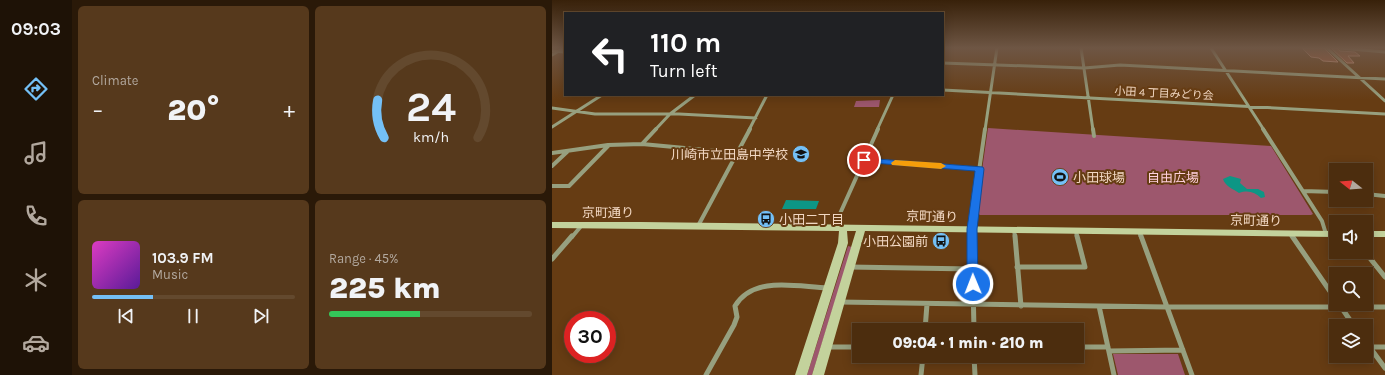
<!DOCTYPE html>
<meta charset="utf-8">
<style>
:root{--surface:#4c2d0e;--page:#56391c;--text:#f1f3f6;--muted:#b2a89e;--line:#63492e;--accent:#74c0f6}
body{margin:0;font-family:Karla,"Noto Sans JP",sans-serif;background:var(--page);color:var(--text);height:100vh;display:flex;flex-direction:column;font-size:15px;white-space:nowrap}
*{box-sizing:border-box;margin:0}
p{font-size:13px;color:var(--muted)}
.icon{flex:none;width:22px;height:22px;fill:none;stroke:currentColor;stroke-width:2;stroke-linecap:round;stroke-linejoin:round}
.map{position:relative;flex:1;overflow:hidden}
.sheet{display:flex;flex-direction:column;gap:6px;padding:6px;background:#2a1908;width:480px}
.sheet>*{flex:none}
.banner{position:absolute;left:12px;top:12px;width:380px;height:84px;border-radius:0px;box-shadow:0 2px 10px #0003,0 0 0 1px var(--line);background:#202124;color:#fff;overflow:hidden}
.needle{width:26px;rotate:287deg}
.tools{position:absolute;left:777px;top:163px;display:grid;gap:8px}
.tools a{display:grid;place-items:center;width:44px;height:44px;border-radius:0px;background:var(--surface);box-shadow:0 2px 10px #0003,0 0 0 1px var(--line);font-size:20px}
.speed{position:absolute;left:12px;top:311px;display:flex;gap:8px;font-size:20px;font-weight:700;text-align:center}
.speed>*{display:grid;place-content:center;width:52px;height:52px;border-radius:50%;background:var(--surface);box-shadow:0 2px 10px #0003,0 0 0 1px var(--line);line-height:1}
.speed .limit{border:6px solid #d22;background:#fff;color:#111}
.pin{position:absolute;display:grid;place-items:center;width:34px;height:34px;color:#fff;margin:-17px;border:2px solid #fff;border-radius:50%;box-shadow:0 1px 4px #0007}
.me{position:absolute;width:44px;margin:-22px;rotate:359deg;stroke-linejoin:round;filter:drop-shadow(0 0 3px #0008)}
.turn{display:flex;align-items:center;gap:14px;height:84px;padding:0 20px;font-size:18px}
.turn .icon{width:52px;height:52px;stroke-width:2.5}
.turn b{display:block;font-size:28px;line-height:34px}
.big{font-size:30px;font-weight:800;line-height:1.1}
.sheet .tile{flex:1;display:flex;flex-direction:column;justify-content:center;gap:6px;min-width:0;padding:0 14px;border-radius:6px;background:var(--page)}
.sheet .dial{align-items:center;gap:0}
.dial svg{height:104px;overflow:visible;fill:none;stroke:var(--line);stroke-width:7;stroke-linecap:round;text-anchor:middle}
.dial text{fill:var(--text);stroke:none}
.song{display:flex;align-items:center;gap:12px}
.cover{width:48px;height:48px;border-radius:6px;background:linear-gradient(135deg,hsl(310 70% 55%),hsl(270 70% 35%))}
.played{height:4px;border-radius:2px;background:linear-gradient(90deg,var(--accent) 30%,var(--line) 30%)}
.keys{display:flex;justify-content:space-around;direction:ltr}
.heat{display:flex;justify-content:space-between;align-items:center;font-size:22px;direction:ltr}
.charge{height:6px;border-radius:3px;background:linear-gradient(90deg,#34c759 45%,var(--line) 0)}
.sheet .tiles{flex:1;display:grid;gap:6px;grid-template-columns:repeat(2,1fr)}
.trip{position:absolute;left:300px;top:323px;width:232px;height:40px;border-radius:0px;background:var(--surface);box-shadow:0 2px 10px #0003,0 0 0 1px var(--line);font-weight:800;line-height:40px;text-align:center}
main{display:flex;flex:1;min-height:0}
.dock{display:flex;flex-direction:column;width:72px;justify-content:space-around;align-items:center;background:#1e1206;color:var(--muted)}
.dock .icon{width:28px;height:28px}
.dock .active{color:var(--accent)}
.dock b{font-size:18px;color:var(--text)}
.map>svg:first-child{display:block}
</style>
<main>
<nav class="dock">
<b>09:03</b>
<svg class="icon active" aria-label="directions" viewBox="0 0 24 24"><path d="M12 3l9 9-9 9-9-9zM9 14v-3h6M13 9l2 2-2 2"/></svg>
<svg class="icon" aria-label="music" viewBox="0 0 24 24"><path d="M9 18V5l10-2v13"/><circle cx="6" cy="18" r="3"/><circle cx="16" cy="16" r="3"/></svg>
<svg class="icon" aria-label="phone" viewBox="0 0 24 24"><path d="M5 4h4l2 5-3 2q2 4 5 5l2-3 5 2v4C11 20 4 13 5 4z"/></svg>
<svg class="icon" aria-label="climate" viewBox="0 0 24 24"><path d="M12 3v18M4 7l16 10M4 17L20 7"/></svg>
<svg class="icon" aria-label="car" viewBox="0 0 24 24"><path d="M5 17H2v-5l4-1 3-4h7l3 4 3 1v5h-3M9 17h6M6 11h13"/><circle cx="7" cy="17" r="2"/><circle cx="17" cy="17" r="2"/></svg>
</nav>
<section class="sheet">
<div class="tiles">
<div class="tile"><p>Climate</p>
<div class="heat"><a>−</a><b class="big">20°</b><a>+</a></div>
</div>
<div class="tile dial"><svg viewBox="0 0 100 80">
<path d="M14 69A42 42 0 1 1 86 69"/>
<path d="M14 69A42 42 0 0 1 9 40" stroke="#74c0f6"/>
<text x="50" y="56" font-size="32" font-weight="700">24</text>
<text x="50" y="72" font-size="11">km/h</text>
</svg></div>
<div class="tile">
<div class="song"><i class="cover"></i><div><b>103.9 FM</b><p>Music</p></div></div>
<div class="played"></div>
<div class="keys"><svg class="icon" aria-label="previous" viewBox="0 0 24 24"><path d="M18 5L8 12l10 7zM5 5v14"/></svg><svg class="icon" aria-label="pause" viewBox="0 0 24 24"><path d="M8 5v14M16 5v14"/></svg><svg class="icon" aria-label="next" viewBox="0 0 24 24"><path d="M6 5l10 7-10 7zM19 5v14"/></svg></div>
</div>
<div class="tile"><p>Range · 45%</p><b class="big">225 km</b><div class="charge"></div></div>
</div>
</section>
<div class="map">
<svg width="833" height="375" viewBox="0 0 833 375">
<rect width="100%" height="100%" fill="#663c13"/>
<path fill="#9d576d" d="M328,100L327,107H302L304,101Z
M436,128L719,146L761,214L759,215H428L424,212Z
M296,246L300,247L260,375H255Z
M561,354H626L633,375H566Z"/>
<path fill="#0d9685" d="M678,176L689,179L688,183L695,189H706L712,192L713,197L709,198C703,192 696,190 687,193C681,189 673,186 671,179Z
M234,200L267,201L264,209H230Z"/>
<path fill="#a75b3f" stroke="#e3a690" d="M750,48H772L786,62L771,61L767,58L759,57Z
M779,48H785L788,51L803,52L808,56H796L802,63H795Z"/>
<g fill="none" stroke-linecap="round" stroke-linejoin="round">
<path stroke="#97a07f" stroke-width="3" d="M529,48L541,130
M659,48L712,130
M775,48L833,101
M788,48L833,52
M0,51L13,52
M0,55L12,48
M391,63L532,68L568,65L833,79
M391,90L833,114
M0,108L43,114H127L204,118
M0,127L50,95
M103,130L118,114L143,95
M197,130L215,95
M325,130L341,95
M433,130L445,48"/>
<path stroke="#97a07f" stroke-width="4" d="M541,129L542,136
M711,129L770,221L774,234
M90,144L104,129
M0,153L56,145L90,144L186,153
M312,160L428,169
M0,166L16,151
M0,186H17L56,146
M751,191L784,192
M814,194L833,196
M146,226L198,129
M282,227L326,129
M462,230L463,237
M524,231L525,237
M587,231L589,237
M738,233L741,237
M20,237L30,225
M420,237V220L433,129"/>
<path stroke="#97a07f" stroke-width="5" d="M420,236L422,330
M463,236L469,306
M589,236L640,375
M740,236L784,300
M813,252L833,277
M0,259L20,236
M297,267L420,269
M465,267H533L525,236
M287,302L615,307H833
M787,304L802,326
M547,306L562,375
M373,330L375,304
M814,342L833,368
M275,347H307
M525,347H556
M818,347H833
M557,351L631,350
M422,356L423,375
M154,375L182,325L185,317L183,306C202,275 245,287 276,288
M369,375L371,356"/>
<path fill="#c3d29c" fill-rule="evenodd" d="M0,222H89L784,231V237L313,231L272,375H260L304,231H295L296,243L255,375H243L286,243L287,231L0,228Z
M814,231H833V237H814Z"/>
</g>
<linearGradient id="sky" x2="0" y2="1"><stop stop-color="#38210a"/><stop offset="0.48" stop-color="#6e5644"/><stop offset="1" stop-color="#6e5644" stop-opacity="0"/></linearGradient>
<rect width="833" height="100" fill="url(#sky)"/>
<path fill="#1a73e8" stroke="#114b97" d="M312,158L431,167L432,169L425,229L426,284L425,287H417L415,284V229L423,171L308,162V159Z"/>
<path fill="#f59e0b" d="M343,160L389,163L394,166L389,169L340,165L339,163Z"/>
<defs>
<symbol id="school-disc" viewBox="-11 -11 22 22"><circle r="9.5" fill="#74c0f6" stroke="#663c13"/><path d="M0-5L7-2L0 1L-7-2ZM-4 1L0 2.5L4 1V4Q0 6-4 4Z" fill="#111"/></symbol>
<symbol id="stadium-disc" viewBox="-11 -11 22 22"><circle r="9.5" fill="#74c0f6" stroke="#663c13"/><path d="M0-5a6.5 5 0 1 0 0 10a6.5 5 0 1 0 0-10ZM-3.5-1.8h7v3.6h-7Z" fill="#111"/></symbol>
<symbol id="bus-disc" viewBox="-11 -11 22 22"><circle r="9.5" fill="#74c0f6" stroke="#663c13"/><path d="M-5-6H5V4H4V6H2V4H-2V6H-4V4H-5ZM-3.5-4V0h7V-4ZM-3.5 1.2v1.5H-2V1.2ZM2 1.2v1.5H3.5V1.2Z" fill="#111"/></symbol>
</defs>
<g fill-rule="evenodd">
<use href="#school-disc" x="239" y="144" width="20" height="20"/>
<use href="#stadium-disc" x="498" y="167" width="20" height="20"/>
<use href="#bus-disc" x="204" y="209" width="20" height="20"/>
<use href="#bus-disc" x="379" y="231" width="20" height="20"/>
</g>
<g text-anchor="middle" stroke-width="4" stroke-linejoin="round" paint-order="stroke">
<g font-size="11" fill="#f1d7c2" stroke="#663c13">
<text transform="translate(612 93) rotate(3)" y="4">小田 4 丁目みどり会</text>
</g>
<g font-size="13" fill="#f1d7c2" stroke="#663c13" text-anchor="end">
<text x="236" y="159">川崎市立田島中学校</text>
<text x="521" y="182" text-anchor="start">小田球場</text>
<text x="227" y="224" text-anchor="start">小田二丁目</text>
<text x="376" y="246">小田公園前</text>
</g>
<g font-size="13" fill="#fecfdc" stroke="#663c13">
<text x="621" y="182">自由広場</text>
</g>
<g font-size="13" fill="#f1d7c2" stroke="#663c13">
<text x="56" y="217">京町通り</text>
<text transform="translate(380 216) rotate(1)" y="5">京町通り</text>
<text transform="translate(704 220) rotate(1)" y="5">京町通り</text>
</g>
</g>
</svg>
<div class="tools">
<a><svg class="needle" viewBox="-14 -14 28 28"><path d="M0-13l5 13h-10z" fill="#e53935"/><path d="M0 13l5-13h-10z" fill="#b2a89e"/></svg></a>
<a><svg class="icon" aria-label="sound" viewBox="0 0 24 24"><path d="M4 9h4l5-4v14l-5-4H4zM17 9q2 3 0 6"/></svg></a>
<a><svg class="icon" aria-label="search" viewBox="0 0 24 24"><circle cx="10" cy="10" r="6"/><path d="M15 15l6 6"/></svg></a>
<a><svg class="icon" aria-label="layers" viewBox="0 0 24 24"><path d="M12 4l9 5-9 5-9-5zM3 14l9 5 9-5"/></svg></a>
</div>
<div class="speed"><div class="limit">30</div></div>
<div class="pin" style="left:312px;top:160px;background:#d93025"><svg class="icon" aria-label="arrive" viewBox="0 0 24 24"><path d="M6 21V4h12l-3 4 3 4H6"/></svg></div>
<svg class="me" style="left:421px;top:284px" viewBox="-20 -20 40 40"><circle r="17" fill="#1a73e8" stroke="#fff" stroke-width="3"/><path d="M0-11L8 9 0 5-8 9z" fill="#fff"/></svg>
<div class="trip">09:04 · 1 min · 210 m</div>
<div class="banner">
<div class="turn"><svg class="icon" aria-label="left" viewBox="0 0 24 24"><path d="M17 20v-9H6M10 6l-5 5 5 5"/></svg><div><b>110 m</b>Turn left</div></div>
</div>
</div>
</main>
